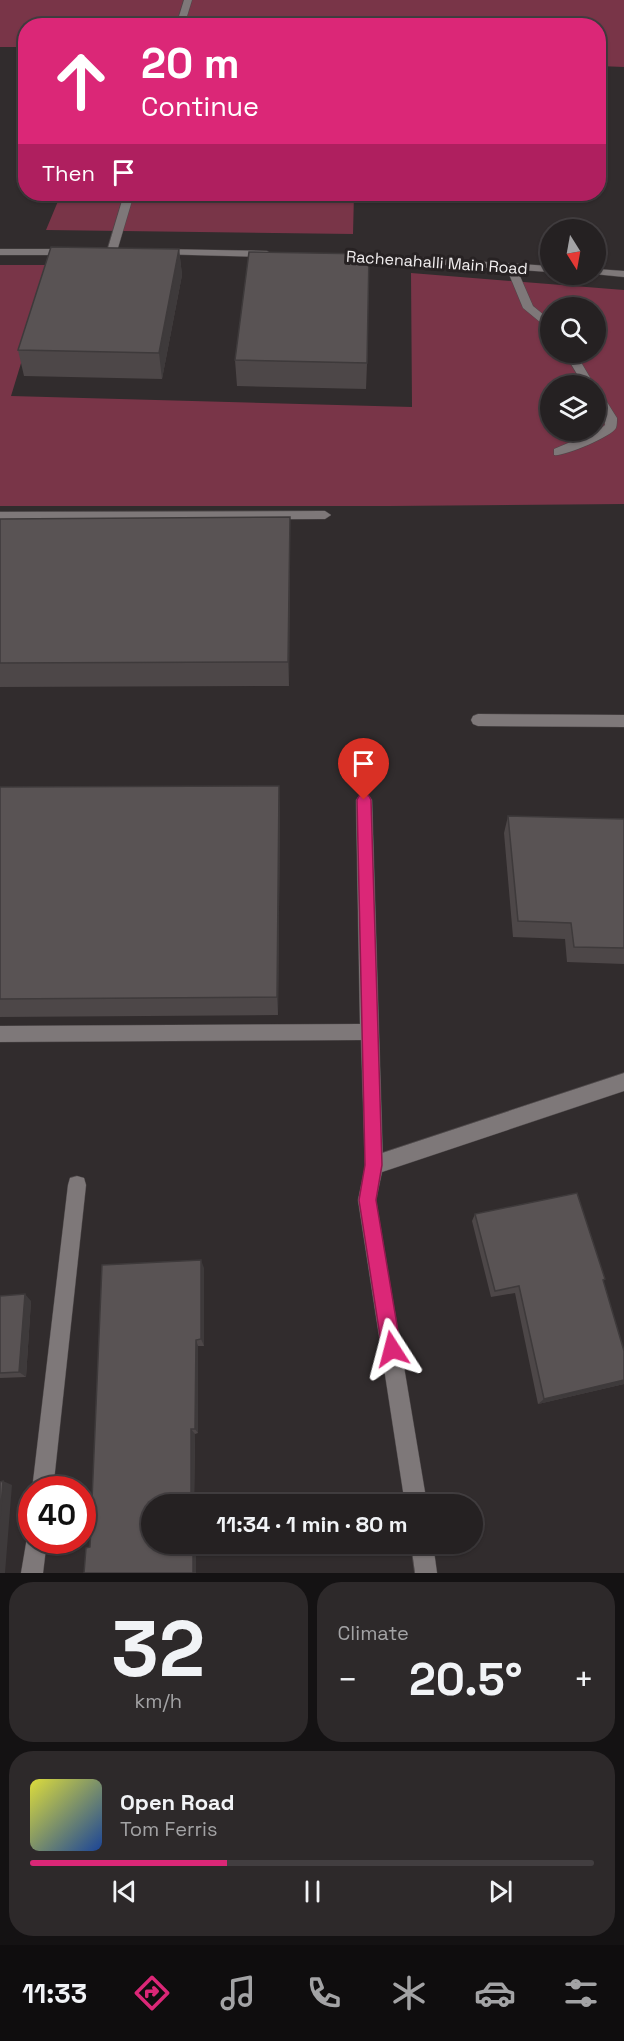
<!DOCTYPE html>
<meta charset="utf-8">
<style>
:root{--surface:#252122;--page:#2d292a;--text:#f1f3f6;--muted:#a3a3a5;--line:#423e40;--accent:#db2777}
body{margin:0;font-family:"Space Grotesk",sans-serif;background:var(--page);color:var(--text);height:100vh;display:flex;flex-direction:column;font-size:22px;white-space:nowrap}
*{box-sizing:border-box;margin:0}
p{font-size:20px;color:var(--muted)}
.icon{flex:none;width:33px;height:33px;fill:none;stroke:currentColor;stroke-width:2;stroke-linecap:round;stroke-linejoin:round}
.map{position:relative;height:1573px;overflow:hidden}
.details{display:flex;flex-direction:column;gap:9px;padding:9px;background:#141213;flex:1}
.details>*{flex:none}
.top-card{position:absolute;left:18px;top:18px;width:588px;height:183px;border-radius:24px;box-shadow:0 2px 4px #0004,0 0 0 2px var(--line);background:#db2777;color:#fff;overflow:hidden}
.needle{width:39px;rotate:169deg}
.tools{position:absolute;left:540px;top:219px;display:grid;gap:12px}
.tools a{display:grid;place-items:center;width:66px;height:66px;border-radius:50%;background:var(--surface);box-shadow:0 2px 4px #0004,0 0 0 2px var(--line);font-size:30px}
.speed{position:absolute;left:18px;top:1476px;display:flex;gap:12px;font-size:30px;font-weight:700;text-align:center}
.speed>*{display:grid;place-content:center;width:78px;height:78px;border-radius:50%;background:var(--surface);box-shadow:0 2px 4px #0004,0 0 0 2px var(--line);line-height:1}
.speed .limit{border:9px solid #d22;background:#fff;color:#111}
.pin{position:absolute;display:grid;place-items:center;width:51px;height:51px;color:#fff;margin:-62px -26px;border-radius:50% 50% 50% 0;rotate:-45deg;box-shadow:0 0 6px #0007}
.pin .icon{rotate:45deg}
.me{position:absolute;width:66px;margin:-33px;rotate:351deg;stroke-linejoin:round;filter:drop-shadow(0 0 4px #0008)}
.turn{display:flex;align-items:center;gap:21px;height:126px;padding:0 24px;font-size:27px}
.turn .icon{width:78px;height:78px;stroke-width:2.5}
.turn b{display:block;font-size:42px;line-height:51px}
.then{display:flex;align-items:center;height:57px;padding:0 24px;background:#0003;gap:12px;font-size:22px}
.big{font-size:45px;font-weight:700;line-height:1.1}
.details .widget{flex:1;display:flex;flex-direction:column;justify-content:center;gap:9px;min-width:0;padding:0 21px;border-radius:24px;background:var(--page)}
.details .dial{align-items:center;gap:0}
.dial b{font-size:78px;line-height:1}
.song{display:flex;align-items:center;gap:18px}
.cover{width:72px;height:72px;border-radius:9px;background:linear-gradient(135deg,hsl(60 70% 55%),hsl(220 70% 35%))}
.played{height:6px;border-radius:3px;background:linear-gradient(90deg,var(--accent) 35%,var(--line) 35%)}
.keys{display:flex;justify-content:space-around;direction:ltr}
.heat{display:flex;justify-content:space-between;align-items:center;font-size:33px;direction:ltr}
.details .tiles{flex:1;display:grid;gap:9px;grid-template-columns:1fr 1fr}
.widget:last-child{grid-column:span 2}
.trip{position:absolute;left:141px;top:1494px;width:342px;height:60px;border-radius:30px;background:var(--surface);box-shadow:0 2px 4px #0004,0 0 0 2px var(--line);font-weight:700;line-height:60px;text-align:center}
.menu{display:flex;height:96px;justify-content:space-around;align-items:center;background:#0f0d0e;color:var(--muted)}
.menu .icon{width:42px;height:42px}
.menu .current{color:var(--accent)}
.menu b{font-size:27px;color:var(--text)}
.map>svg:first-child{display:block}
</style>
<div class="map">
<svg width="624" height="1573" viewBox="0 0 624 1573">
<rect width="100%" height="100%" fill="#312c2d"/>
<path fill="#793548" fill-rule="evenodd" d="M0,0H624V67L599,66L598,26H26L25,47H0Z
M61,194H354L353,234L46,230Z
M0,265H51L11,396L412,407L411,273L624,290V504L391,506H0ZM550,308H596V352H550ZM550,386H596V430H550Z"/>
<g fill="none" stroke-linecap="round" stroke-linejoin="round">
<defs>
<path id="lane" d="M184,0H192L184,26H176Z
M124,194H134L117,251L112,254L107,251Z
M511,264L516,267L533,306L550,320V328L546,327L523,308L506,267Z
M564,352H575L595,386H584Z
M596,390L600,391L617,418C617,421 617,425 616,428C611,437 563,457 554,455V449L599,430L605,425C605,412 595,404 596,390Z
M325,511L331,515L325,519L0,520V512Z
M364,794L369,796L372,800L383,1165L381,1172L374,1174L367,1172L365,1165L361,1040L0,1042V1026L360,1024L356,800L359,796Z"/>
<path id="street" d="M478,714L624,715V727L478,726L473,724L471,720L473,716Z
M77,1176L84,1178L86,1185L53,1490H32L68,1185L70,1178Z
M32,1531V1540H47L43,1573H21L28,1532Z"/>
<path id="secondary" d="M0,249H69L74,252L69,255H0Z
M159,249L267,251L272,254L267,257L155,254L154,252Z
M348,253L550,266V272L344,258V254Z
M596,269L624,271V277L594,274Z
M624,1073V1091L382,1172L376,1200L427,1504H405L358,1200L367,1158Z
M411,1544H433L437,1573H415Z"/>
</defs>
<use href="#lane" stroke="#4d4849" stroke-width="1"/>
<use href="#street" stroke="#4d4849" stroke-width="1"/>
<use href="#secondary" stroke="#4d4849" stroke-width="1"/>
<use href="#lane" fill="#7e7879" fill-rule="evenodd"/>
<use href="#street" fill="#7e7879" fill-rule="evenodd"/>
<use href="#secondary" fill="#7e7879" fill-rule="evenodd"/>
</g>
<path fill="#4d4748" d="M179,249L182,275L162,379L24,376L18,350Z
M235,360L367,363L366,389L237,386Z
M0,519L290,542L289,686L0,687Z
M0,787L280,808L278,1015L0,1017Z
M508,816L624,819V964L567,962L565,939L513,937L504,833Z
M475,1214L605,1279L603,1281L624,1351V1384L538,1404L515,1293L491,1297L472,1221Z
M204,1268V1346H198V1433L195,1434L194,1504H152Z
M0,1296L31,1301L26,1377L0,1378Z"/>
<path fill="#3e3a3b" d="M179,249L182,275L162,379L159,353Z
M290,517V542L289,686L288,662Z
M279,786L280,808L278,1015L277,997Z
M201,1260L204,1268V1346L201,1339Z
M25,1294L31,1301L26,1377L19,1372Z
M196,1340L198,1346V1433L195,1429Z
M624,1380V1384L538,1404L544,1399Z
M191,1429L195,1434L194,1504H191Z
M3,1481L12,1485L5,1573H0V1519Z
M193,1544H196V1573H193Z"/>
<path fill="#595354" stroke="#3e3a3b" stroke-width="1.5" d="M51,247L179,249L159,353L18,350Z
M249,252L369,254L367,363L235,360Z
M290,517L288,662L0,663V519Z
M279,786L277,997L0,999V787Z
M508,816L624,819V948L574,947L571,923L518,921Z
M577,1193L605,1279L603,1280L624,1351V1380L544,1399L519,1286L495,1291L475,1214Z
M201,1260V1339L196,1340L195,1429H191V1504H152V1544H193V1573H84L86,1548L90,1547L102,1265Z
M25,1294L19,1372L0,1373V1296Z
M3,1481L0,1519V1482Z"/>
<path fill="#db2777" stroke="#8e194d" stroke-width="1.5" d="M364,794L369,796L371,800L382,1165L376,1200L401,1349L398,1356L392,1358L385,1356L382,1349L359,1200L365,1165L357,800L359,796Z"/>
<g text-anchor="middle" stroke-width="6" stroke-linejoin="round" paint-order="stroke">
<g font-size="16" fill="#f1eeef" stroke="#272223">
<text transform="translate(437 262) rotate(4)" y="6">Rachenahalli Main Road</text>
</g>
</g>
</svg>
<div class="tools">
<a><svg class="needle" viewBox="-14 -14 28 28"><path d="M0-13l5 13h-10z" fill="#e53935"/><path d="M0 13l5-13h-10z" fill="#a3a3a5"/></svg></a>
<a><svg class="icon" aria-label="search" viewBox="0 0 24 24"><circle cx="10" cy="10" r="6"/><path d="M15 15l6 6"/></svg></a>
<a><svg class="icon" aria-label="layers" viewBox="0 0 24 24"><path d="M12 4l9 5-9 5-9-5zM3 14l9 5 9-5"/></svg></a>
</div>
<div class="speed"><div class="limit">40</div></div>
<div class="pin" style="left:364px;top:800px;background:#d93025"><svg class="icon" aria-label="arrive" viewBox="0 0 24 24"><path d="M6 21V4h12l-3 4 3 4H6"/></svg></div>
<svg class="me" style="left:392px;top:1349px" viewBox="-20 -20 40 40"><path d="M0-17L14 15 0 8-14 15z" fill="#db2777" stroke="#fff" stroke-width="4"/></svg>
<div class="trip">11:34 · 1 min · 80 m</div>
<div class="top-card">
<div class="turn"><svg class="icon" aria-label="ahead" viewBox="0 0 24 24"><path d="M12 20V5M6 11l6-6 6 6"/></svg><div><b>20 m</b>Continue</div></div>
<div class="then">Then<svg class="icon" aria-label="arrive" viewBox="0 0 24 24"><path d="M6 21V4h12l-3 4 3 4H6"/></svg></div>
</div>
</div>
<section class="details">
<div class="tiles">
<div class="widget dial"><b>32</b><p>km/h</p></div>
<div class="widget"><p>Climate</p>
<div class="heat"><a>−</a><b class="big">20.5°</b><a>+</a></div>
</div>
<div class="widget">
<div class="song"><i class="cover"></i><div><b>Open Road</b><p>Tom Ferris</p></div></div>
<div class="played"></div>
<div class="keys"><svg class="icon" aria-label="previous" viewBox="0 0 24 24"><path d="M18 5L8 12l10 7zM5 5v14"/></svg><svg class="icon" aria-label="pause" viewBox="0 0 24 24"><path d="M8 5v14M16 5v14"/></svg><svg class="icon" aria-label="next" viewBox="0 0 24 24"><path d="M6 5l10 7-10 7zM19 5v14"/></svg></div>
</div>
</div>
</section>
<nav class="menu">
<b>11:33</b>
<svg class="icon current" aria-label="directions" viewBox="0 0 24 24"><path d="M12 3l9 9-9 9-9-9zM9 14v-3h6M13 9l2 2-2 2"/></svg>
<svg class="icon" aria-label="music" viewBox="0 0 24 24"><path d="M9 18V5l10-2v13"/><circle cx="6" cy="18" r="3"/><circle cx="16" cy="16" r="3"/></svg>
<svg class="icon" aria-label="phone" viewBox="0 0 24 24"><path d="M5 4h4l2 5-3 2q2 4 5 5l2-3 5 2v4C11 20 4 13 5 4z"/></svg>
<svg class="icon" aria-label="climate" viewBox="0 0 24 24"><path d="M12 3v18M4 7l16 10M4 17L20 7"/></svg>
<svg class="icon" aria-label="car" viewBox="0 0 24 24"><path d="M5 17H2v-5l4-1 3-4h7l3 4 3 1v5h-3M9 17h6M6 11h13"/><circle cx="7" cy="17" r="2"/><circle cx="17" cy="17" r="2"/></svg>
<svg class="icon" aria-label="filters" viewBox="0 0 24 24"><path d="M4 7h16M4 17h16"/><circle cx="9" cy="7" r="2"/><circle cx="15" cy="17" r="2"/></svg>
</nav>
